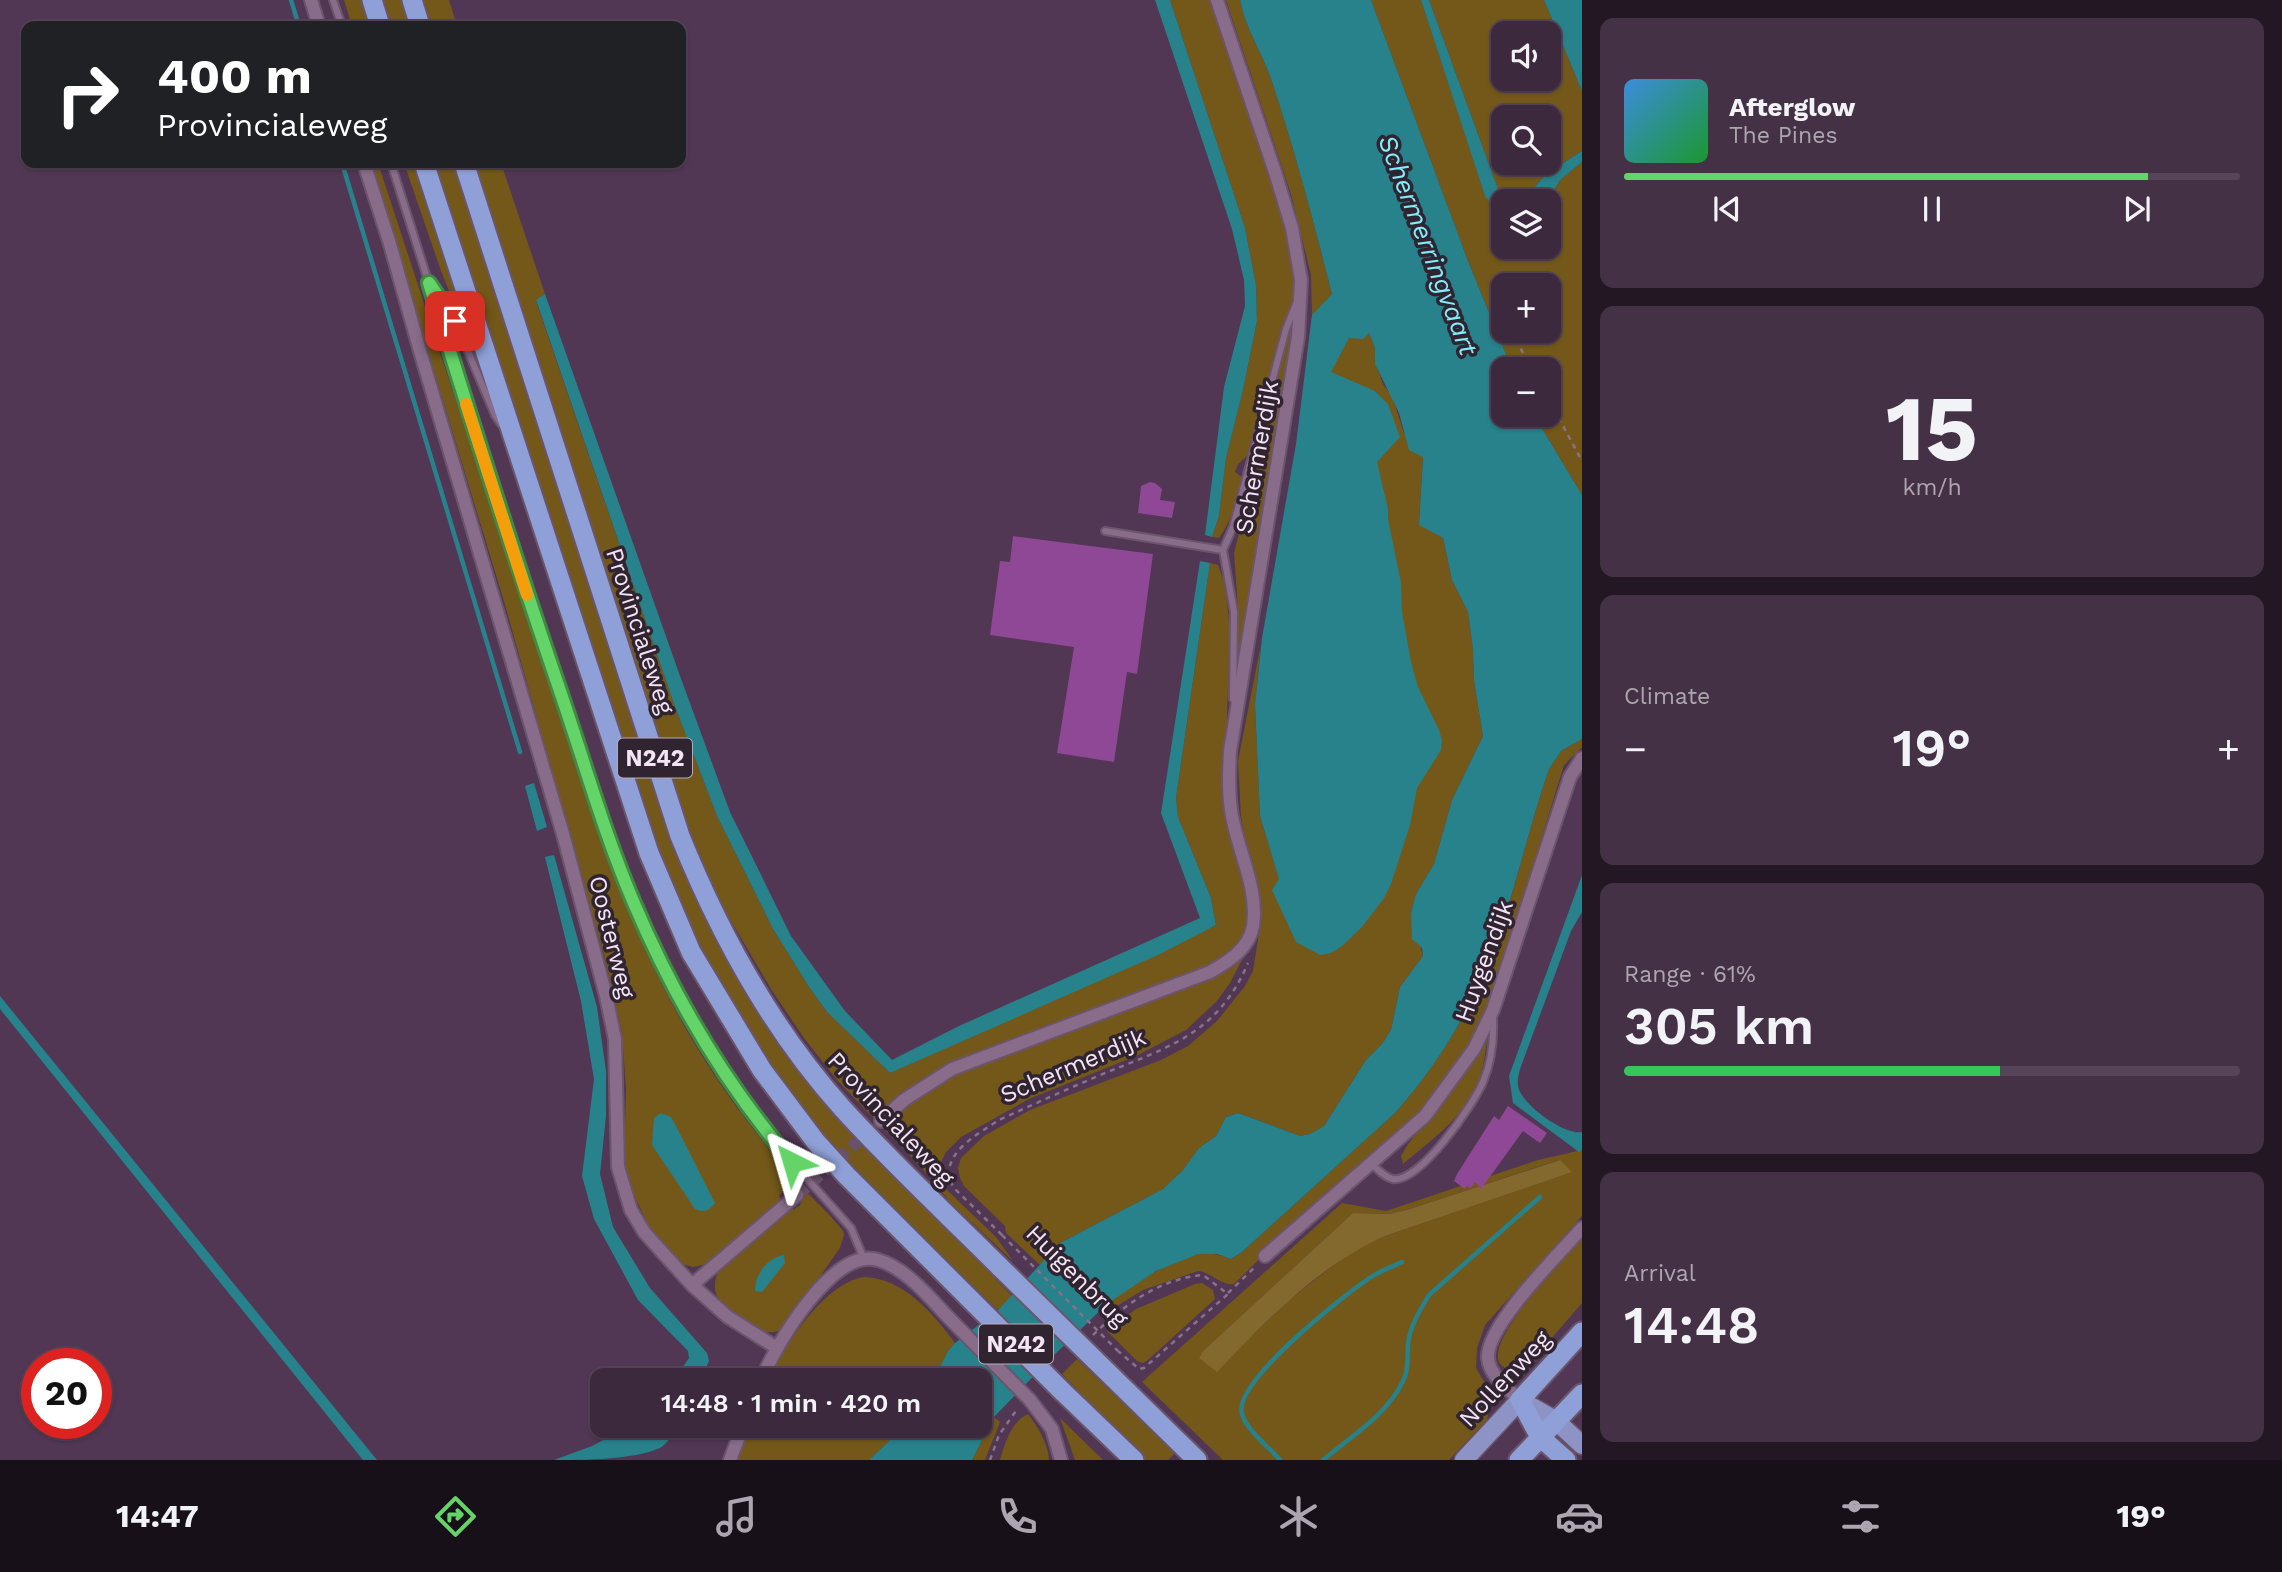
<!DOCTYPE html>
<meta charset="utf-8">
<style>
:root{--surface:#3d293e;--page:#443145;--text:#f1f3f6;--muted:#ada6b0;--line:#564558;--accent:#64d468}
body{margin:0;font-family:"Work Sans",sans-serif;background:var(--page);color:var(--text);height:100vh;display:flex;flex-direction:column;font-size:26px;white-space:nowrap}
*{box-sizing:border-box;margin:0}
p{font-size:23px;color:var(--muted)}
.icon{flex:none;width:38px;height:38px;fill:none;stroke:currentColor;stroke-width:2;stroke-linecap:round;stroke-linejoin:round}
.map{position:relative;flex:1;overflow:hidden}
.details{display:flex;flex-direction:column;gap:18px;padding:18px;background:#221722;width:700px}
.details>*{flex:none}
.hud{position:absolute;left:21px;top:21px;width:665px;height:147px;border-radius:14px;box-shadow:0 2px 5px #0004,0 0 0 2px var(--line);background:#202124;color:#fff;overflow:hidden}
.buttons{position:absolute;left:1491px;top:21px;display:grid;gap:14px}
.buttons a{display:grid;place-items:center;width:70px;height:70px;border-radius:14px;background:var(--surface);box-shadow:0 2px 5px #0004,0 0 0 2px var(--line);font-size:35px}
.speed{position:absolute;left:21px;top:1348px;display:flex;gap:14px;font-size:35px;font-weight:700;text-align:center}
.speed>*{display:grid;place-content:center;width:91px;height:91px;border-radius:50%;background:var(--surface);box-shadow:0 2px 5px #0004,0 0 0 2px var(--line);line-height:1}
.speed .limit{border:10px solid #d22;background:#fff;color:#111}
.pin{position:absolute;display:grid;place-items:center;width:60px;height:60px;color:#fff;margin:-30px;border-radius:14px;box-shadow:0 4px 10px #0006}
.me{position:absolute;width:77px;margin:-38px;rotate:320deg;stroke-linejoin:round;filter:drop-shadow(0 0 5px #0008)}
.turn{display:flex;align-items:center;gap:24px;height:147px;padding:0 21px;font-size:32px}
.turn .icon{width:91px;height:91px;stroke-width:2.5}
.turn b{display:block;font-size:49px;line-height:60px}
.big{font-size:52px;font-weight:600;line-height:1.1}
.details .card{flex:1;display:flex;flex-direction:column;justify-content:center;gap:10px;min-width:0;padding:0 24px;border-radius:14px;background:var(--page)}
.details .dial{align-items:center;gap:0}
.dial b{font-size:91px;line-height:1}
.song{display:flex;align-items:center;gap:21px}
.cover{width:84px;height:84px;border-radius:10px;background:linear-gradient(135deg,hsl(210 70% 55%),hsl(130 70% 35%))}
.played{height:7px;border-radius:4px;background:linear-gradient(90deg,var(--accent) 85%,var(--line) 85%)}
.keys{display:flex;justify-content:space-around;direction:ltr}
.heat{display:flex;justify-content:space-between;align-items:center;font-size:38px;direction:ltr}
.charge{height:10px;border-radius:5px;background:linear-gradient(90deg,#34c759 61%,var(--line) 0)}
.trip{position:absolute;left:590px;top:1368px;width:402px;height:70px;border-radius:14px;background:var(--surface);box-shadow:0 2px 5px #0004,0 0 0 2px var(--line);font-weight:600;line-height:70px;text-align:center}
.menu{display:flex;height:112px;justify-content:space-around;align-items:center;background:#181019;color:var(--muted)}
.menu .icon{width:49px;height:49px}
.menu .on{color:var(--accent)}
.menu b{font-size:32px;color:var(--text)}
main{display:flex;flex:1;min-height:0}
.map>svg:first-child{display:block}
</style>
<main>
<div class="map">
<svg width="1582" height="1460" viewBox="0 0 1582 1460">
<rect width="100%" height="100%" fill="#513753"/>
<path fill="#735819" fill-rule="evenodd" d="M344,0H362L370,26H352Z
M380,0H404L413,26H389Z
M422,0H449L457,26H430Z
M1170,0H1211L1281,205L1296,264V282L1291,308L1279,339L1249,454L1238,464L1235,472L1242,477C1238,500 1232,519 1219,538L1212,537L1219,516L1226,458L1243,390L1257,321L1256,285L1245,228Z
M1226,0H1240C1246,31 1264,55 1273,85C1296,154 1314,224 1332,294L1317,310L1313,339L1349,337L1369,333L1375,348L1376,364L1383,384L1392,396L1404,433L1423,456L1419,524L1443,538L1452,580L1468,612L1473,650L1474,681L1483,736L1452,800L1434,864L1416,894L1411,912L1423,956L1400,987L1391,1030L1382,1044L1366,1060L1324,1126L1310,1134L1300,1136L1238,1113L1226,1117L1216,1136L1199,1148L1183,1170L1163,1189L1060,1243L1040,1265L1006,1233L1005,1226L964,1186L960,1178L958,1168L961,1158L984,1136L1030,1110L1161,1060L1188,1046L1217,1021L1245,986L1253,971L1259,933L1258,907L1241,817L1238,761L1261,644L1255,704L1260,816L1279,878L1377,462L1388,405L1375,391H1355L1301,410L1312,315L1311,275L1291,194Z
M1371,0H1421L1485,195L1503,217V247H1518L1520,252L1529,247H1549L1548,201L1560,180L1582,162V495L1534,415H1549V369H1512L1468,261ZM1503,285H1549V331H1503Z
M1429,0H1544L1582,91V151L1546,174L1522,201H1511L1498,189ZM1503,33H1549V79H1503ZM1503,117H1549V163H1503Z
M371,163H378L588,804C623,905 664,1004 726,1092C746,1121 769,1149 792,1176C808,1195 828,1211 843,1231L844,1235L840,1248L784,1328C778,1331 774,1333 767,1332C755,1330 722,1307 717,1296C713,1286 715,1277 720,1269L788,1208L794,1209L800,1205L802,1198L791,1187L786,1188L779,1196L781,1200L707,1264L693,1267L678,1263L648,1225L630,1186L624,1157L626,1089L622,1033L605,959L503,598Z
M404,163H415L460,304L456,308L441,271Z
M433,163H456L689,880L876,1153L1012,1296L998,1310C915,1229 825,1151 760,1053C717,987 688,922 658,849Z
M474,163H501L545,294L536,301L674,704L717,816L773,929L809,987L827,1012L890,1073L1216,925L1211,898L1178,817L1176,798L1210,563L1218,565L1225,584L1230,628L1227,717L1248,914L1244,956L1230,983L1217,1001L1186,1030L1136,1056L1029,1099L961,1137L946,1152L942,1160L940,1170L947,1190L996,1237L1013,1261L952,1204L920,1166L837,1080L804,1038L771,989L711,887L668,776Z
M1295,328L1237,688L1238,609L1234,553L1290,329Z
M1582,739V747L1564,765L1502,966L1482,1020L1469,1047L1421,1113L1290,1229L1234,1284C1221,1286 1211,1272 1198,1271L1143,1290L1112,1309L1107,1304C1130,1287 1170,1259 1199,1254C1210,1252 1221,1255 1231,1259L1242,1252L1395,1113C1433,1070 1464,1022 1486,969C1513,904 1526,835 1549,769L1561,751Z
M1488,1039C1485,1051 1484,1065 1480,1077C1468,1115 1432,1139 1403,1164L1401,1156L1408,1144L1448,1094Z
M1582,1150V1216L1485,1325L1477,1348L1476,1368L1489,1390L1490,1405L1487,1420L1449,1460H1223L1142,1382L1342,1203L1386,1211L1538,1160ZM1559,1160L1571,1172L1385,1236L1360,1247L1339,1261L1289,1300L1253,1335L1199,1358L1203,1351L1353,1213L1388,1214L1407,1210Z
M1582,1238V1303L1532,1361L1520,1370H1507C1503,1366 1498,1364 1498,1358C1494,1331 1564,1258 1582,1238Z
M864,1277C903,1278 933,1313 955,1343L948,1351L933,1381H770C783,1345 825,1283 864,1277Z
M1202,1283L1213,1290L1215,1299L1148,1360L1143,1363L1137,1361L1107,1331L1136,1309L1195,1284Z
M1077,1359L1175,1453L1168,1460H1146L1062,1374Z
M1028,1414C1038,1427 1048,1443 1049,1460H1000C1005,1443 1011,1422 1028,1414Z
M994,1417L1000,1422L985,1460H972Z
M1060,1418L1103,1460H1075Z
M752,1426H905L869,1460H737Z"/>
<path fill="#84692f" d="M1560,1160L1572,1172L1385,1236C1318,1266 1267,1320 1217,1372L1199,1358L1203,1351L1353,1213L1388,1214L1407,1210Z"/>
<path fill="#27828b" d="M1155,0H1170L1245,228L1256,285L1257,321L1243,390L1226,458L1219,516L1212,537L1205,535L1224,387L1245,306L1244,280L1232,229Z
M1240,0H1371L1468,261L1512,369H1503V415H1534L1582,495V739L1561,751L1549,769C1526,835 1513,904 1486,968C1464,1022 1433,1070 1395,1113L1242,1252L1231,1259L1217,1254H1198L1156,1271L1107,1304L1051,1358L994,1417L972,1460H869L905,1426H980V1381H933L948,1351L955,1343L998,1310L1060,1243L1163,1189L1183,1170L1199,1148L1216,1136L1226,1117L1238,1113L1300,1136L1310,1134L1324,1126L1366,1060L1382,1044L1391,1030L1400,987L1423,956L1422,948L1412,939L1411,912L1416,894L1434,864L1452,800L1483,736L1474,681L1473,650L1468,612L1452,580L1443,538L1419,525L1423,457L1409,450L1399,413L1375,364V348L1369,333L1363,339L1349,338L1331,372L1375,391L1388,404L1400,437L1377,462L1388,509V519L1401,583L1402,612L1411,662L1418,687L1439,730L1442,740L1441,750L1417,788L1410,825L1391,884L1384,898L1362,927L1342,946L1331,953L1320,955L1296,942L1272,890L1279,879L1260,816L1255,704L1262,638L1296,444L1312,315L1332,294C1314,224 1296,154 1273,85C1264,55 1246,31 1240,0Z
M1421,0H1429L1498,189L1511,201H1503V217L1485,196Z
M1544,0H1582V91Z
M1582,151V162L1560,180L1548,201H1522L1546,174Z
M545,294L680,676L730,812L791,936L845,1011L892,1060L959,1026L1200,918L1161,813L1200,561L1210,563L1176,798L1178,817L1211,898L1216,925L1158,955L890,1073L827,1012L809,987L773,929L717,816L674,704L536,300Z
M534,783L547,827L537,831L525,786Z
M554,855L597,1007L606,1071V1116L600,1174L613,1227L650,1288L707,1353L709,1361L700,1381H673L689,1358L688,1351L638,1300L594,1219L582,1176L594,1079L581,1001L545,857Z
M1582,875V912L1571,931L1520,1069C1519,1074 1517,1080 1518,1085C1519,1103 1565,1136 1582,1132V1150L1579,1152L1513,1103L1509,1076Z
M0,996L377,1460H363L0,1009Z
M661,1113L671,1117L676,1126L715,1203C709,1211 704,1213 695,1209L652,1145L654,1118Z
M784,1255L785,1263L762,1292L755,1291C755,1274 767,1258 784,1255Z
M630,1426H677C673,1434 668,1443 660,1448C633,1460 584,1460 554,1460L592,1446Z"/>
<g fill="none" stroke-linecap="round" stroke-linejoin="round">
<path stroke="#27828b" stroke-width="4.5" d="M291,0L299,26
M342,163L520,752
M1280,1460C1269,1447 1247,1431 1242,1414C1232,1383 1343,1296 1368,1279C1378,1272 1391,1267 1402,1262
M1323,1460C1350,1437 1388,1414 1403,1381C1409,1369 1407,1357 1408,1344C1410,1326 1420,1310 1429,1295L1540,1197"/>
</g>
<path fill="#8e4895" d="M1150,482L1155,483L1162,489L1160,500L1175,502L1172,518L1138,513L1141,486Z
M1013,536L1153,554L1137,674L1127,672L1114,762L1057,753L1074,647L990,635L1000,561L1010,562Z
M1508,1106L1547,1133L1540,1143L1523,1131L1481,1189L1475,1182L1471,1188L1467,1186L1465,1189L1454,1181L1457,1174L1494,1116L1499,1120Z"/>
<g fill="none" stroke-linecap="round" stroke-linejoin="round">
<path stroke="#69516b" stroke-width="12" stroke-dasharray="12 6" stroke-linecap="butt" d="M797,1195L881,1121"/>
<defs>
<path id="service" d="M333,0L342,26
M391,163L520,573L609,840L632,900L680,1001L717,1061L779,1147L851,1228L864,1259
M432,288L455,321L495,415L501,424
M1105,531L1223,550L1234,612L1233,699
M1223,550L1233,527L1286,329L1296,304
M1371,1163C1377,1169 1384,1177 1393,1179C1420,1183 1473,1105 1483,1082C1491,1063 1494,1039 1493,1018"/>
<path id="minor" d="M311,0L319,26
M364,163L390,244L420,351L563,834L606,996L615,1039L618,1167L631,1210L644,1232L692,1285L728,1317L777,1348
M881,1121L904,1100L952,1069L1210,972C1228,962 1249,949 1253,926C1259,887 1236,848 1231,810C1228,790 1229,771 1230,751L1298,337L1301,280L1292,228L1275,172L1217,0
M1265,1256L1425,1116L1474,1049L1493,1010L1570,777L1582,758
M692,1285L797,1195
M761,1381C775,1346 833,1246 878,1260C906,1268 930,1298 949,1318
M1030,1400L1052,1429L1061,1460
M1520,1400C1508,1389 1489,1375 1488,1358C1485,1327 1560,1253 1582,1228
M730,1460L743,1426"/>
<path id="primary" d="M1464,1460L1520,1400L1555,1420L1582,1445"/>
<path id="trunk" d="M372,0L380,26
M412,0L420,26
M424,163L649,853L691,952L762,1070L816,1142L846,1175L969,1298
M464,163L680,836C720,935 771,1029 843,1109C893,1164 948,1215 1001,1268
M1094,1359L1197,1460
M1062,1391L1134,1460
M1519,1460L1582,1394
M1566,1460L1540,1437L1520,1400L1582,1332"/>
</defs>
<use href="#service" stroke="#6b556d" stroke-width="10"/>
<use href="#minor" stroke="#6b556d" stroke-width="16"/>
<use href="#primary" stroke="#6b556d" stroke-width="21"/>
<use href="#trunk" stroke="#6b556d" stroke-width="23"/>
<path stroke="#88728a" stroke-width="2.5" stroke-dasharray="5 5" stroke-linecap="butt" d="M1511,331L1532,369
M1549,400L1582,461
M1002,1235L954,1188C935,1157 976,1135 999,1120C1032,1105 1065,1090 1098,1076C1165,1048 1217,1036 1248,963
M1228,1293L1256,1266
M1093,1335C1124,1305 1159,1279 1203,1275L1228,1294L1144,1368L1139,1369L1118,1351
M990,1460L999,1435L1018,1408"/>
<use href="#service" stroke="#886c8a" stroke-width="6"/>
<use href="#minor" stroke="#886c8a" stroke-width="12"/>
<use href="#primary" stroke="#8d93c4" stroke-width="18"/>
<use href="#trunk" stroke="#8ea0d7" stroke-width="19"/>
<defs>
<path id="minor-bridge" d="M949,1318L1030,1400"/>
<path id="trunk-bridge" d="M1001,1268L1094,1359
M969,1298L1062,1391"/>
</defs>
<use href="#minor-bridge" stroke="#6b556d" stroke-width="16" stroke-linecap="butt"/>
<use href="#trunk-bridge" stroke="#6b556d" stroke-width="23" stroke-linecap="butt"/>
<path stroke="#88728a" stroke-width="2.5" stroke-dasharray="5 5" stroke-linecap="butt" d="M1002,1235L1118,1351"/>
<use href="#minor-bridge" stroke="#886c8a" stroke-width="12"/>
<use href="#trunk-bridge" stroke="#8ea0d7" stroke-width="19"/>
</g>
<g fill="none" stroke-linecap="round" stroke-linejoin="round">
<defs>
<path id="route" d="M455,321L429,283C471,420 514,556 560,691C584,761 604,833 633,901C673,996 725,1084 792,1162"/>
</defs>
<use href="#route" stroke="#418a44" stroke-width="18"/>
<use href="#route" stroke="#64d468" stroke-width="12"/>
<path stroke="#f59e0b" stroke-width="12" d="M466,404L527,595"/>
</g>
<g text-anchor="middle" stroke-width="7" stroke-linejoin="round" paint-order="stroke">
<g fill="#302431" stroke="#b9aaba" stroke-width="2">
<rect x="618" y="738.5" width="74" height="39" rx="5"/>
<rect x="979" y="1324.5" width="74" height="39" rx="5"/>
</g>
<g font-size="23" font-weight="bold" fill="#f4e4f5">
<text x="655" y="766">N242</text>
<text x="1016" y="1352">N242</text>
</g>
<g font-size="24" fill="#f4e4f5" stroke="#302431">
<text transform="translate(1257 457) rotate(-80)" y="8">Schermerdijk</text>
<text transform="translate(640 631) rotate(72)" y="8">Provincialeweg</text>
<text transform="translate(612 937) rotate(76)" y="8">Oosterweg</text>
<text transform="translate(1484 961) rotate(-70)" y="8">Huygendijk</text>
<text transform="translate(1073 1066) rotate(-23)" y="8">Schermerdijk</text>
<text transform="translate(891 1119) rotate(47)" y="8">Provincialeweg</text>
<text transform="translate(1077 1276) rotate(45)" y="8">Huigenbrug</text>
<text transform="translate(1505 1379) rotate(-47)" y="8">Nollenweg</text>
</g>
<g font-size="26" font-style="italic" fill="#81eef9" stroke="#302431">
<text transform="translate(1428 245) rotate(69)" y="9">Schermerringvaart</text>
</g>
</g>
</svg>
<div class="buttons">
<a><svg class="icon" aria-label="sound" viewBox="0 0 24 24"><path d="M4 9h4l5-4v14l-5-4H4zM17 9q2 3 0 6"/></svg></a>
<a><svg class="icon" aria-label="search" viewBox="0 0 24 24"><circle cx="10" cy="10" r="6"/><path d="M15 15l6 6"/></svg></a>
<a><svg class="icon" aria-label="layers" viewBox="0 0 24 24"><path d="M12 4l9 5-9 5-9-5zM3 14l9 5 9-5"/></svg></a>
<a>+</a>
<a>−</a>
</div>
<div class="speed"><div class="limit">20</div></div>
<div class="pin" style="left:455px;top:321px;background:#d93025"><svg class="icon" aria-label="arrive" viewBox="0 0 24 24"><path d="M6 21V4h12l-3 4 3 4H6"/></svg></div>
<svg class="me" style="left:792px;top:1162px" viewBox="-20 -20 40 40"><path d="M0-17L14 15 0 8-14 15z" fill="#64d468" stroke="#fff" stroke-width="4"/></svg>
<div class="trip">14:48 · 1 min · 420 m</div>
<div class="hud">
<div class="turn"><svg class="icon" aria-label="right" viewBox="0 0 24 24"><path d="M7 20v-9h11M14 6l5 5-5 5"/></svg><div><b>400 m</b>Provincialeweg</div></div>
</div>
</div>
<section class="details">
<div class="card">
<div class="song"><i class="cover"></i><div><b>Afterglow</b><p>The Pines</p></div></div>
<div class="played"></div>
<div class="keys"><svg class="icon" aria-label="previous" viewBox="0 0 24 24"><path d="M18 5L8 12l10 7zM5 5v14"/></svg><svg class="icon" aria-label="pause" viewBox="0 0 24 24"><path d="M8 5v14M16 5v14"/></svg><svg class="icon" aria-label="next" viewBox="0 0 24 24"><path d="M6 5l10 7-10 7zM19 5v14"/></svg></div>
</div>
<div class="card dial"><b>15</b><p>km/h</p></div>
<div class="card"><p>Climate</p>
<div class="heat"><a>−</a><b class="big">19°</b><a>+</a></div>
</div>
<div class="card"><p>Range · 61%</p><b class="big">305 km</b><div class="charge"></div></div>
<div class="card"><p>Arrival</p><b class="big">14:48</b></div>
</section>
</main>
<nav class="menu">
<b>14:47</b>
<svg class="icon on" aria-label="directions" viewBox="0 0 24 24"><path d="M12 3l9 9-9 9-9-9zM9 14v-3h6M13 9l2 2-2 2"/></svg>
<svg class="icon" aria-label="music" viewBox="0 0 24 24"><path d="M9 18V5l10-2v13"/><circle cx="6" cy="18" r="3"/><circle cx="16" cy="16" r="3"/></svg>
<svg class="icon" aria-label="phone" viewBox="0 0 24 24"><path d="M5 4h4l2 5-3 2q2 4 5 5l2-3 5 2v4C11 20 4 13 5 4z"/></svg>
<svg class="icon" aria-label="climate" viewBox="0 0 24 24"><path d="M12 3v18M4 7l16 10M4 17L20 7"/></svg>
<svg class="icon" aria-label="car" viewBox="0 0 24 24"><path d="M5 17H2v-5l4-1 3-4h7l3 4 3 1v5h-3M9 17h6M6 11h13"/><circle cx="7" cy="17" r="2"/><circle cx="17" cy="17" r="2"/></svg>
<svg class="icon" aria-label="filters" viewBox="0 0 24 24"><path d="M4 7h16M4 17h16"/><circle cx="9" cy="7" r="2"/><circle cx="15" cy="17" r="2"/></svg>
<b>19°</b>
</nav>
